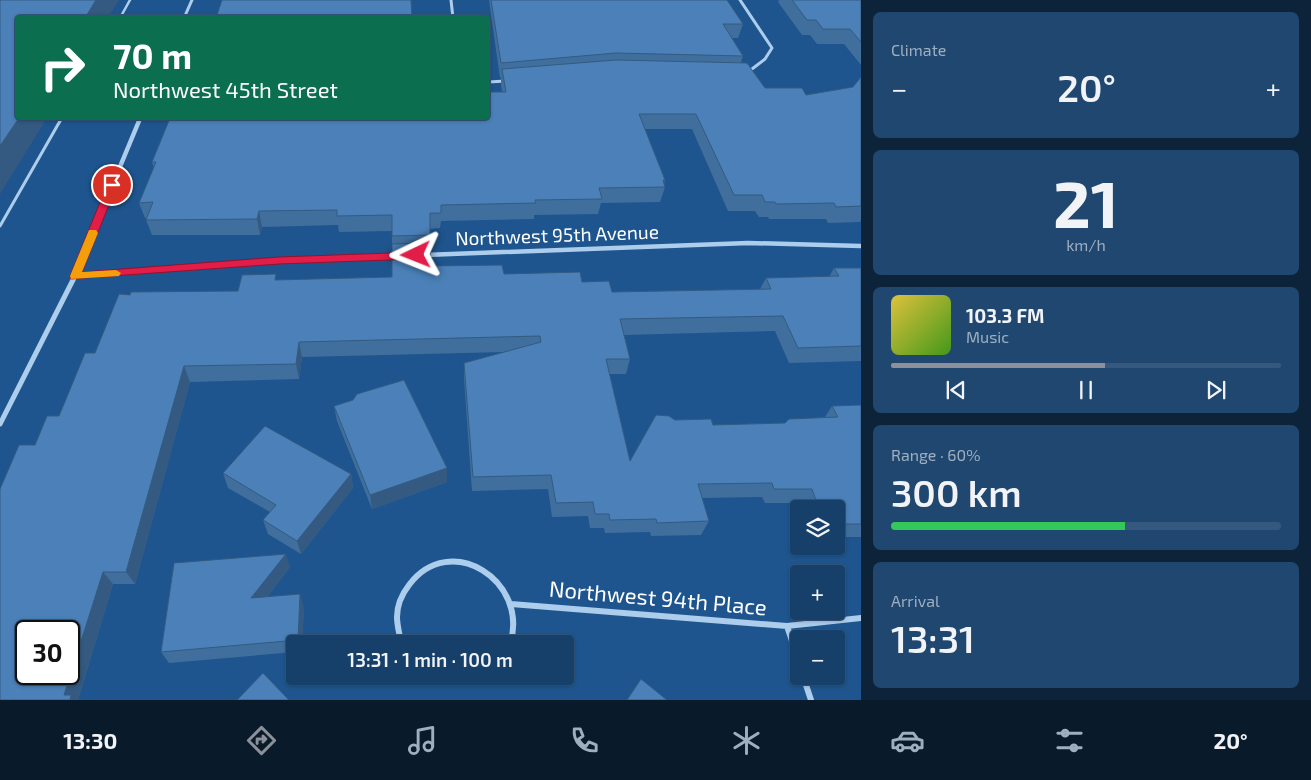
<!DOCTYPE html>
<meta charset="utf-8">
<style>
:root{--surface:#16406a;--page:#1f4770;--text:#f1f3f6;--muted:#9eafc1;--line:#35597e;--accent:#8c9099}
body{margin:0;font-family:"Exo 2",sans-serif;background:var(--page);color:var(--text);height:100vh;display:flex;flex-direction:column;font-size:19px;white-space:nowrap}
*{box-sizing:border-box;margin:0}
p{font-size:16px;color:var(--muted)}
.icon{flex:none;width:28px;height:28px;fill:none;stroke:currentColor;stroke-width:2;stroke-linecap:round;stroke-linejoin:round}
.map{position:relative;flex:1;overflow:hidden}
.sheet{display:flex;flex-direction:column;gap:12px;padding:12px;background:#0c233a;width:450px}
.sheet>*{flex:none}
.guide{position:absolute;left:15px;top:15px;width:475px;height:105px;border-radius:5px;box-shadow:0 1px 4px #0004,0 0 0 1px var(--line);background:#0b6e4f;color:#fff;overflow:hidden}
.controls{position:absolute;left:790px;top:500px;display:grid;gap:10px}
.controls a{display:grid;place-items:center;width:55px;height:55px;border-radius:5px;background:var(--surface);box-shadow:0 1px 4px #0004,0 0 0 1px var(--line);font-size:25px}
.speed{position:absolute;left:15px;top:620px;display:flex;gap:10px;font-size:25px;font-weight:700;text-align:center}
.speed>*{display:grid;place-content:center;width:65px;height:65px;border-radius:50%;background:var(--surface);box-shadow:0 1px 4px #0004,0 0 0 1px var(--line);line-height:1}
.speed .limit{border:2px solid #111;border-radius:8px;background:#fff;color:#111}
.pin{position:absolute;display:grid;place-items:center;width:42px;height:42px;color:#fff;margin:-21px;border:2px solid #fff;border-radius:50%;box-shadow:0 1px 5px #0007}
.me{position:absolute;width:55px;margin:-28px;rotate:268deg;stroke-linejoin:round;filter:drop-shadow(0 0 4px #0008)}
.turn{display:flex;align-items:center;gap:18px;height:105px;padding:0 15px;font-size:22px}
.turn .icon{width:65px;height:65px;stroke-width:2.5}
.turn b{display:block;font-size:35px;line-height:42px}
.big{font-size:38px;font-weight:600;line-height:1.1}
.sheet .tile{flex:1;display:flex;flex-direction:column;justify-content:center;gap:8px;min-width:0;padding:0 18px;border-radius:8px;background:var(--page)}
.sheet .dial{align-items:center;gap:0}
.dial b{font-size:65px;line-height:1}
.song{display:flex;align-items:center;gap:15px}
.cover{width:60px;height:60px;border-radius:8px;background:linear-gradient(135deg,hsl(50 70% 55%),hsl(100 70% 35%))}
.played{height:5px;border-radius:2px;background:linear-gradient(90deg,var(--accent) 55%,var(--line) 55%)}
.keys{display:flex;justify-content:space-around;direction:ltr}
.heat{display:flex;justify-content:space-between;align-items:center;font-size:28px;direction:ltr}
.charge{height:8px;border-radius:4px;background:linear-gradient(90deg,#34c759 60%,var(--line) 0)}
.trip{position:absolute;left:286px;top:635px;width:288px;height:50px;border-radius:5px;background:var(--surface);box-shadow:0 1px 4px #0004,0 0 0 1px var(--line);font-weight:600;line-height:50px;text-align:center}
.menu{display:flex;height:80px;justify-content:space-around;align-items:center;background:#091a2a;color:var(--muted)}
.menu .icon{width:35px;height:35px}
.menu .current{color:var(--accent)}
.menu b{font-size:22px;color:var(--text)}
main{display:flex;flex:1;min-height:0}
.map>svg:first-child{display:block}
</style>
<main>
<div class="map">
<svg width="861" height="700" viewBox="0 0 861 700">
<rect width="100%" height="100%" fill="#1e558e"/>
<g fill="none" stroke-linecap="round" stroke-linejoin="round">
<path stroke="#adcded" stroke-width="2.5" d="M120,18L130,0
M59,123L62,118"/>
<path stroke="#adcded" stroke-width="3" d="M0,226L60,121"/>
<path stroke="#adcded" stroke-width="3" d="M451,0L453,18
M740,0L772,48L765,59L748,72
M184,18L192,0
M488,82L506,81
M138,123L140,118"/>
<path stroke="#adcded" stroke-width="4.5" d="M425,255L748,243L861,246
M75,275L139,121
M90,275L279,260L399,256"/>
<path stroke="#adcded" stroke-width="5" d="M75,276L106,274
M0,424L76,274"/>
<path stroke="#adcded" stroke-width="6" d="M511,604L787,626L861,618
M787,626L799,662
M401,644C400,635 397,626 397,617C397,606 402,594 409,585C450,530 530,581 510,644
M436,676L456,680L476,676
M803,676L811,700"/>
</g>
<path fill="#406f9e" d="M489,0H727L743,24L738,38H732L743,56L741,62L765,88L806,95L853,87L861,77V220L860,222L828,223L826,219H769L768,217H759L755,211H728L692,129H645L665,180L664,184L665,187L660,202L601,203L598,214L534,215V219L441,221L440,228L430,229V266L582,282L612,292L760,289L766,278L829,277L834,268H861V361L789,363L775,331L624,335L630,359L626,374H609L630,461L675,420L713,425L785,423L825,417L832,406L861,405V537H836V509H803L801,503H765L762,497L702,498L709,521L701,535L651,536L650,532L605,533L604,528H590L588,516L552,517L548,489L472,491L464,379V363L505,352L302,357L299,379L190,382L135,584H113L78,700H0L35,445L59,416L95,353L130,295L238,291L277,280L392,277V231L339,232L338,225L262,227L260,235H152L146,220L147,218H145L139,203L154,168L152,162L488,118L502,92L501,84V77L500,78Z
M779,0H861V65L844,44H817L810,35H802L778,2Z
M334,406L447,482L372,509L337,421Z
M223,473L351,474L353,488L301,554L268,534L263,520L270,512L228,488Z
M290,567L267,597L304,607L302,644H295V652L169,663L161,652Z"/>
<path fill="#345a81" d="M96,0H119L108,18H85Z
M19,118H47L0,194V146Z
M259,211L262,227L260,235L257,219Z
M299,342L302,357L299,379L296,364Z
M184,366L190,382L135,584L126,572Z
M447,468V482L372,509L370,495Z
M351,474L353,488L301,554L297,541Z
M286,554L290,567L257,610L251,598Z
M103,572L113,584L78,700H70L64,695Z
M300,594L304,607L302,644H299L298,640Z"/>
<path fill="#4b81b8" stroke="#345a81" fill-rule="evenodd" d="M0,0H96L85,18H18V118H19L0,146Z
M222,0H411L412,18H216Z
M491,0H727L743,24H723L743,56L616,53L501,63Z
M792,0H861V42L850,29H823L816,20H807Z
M616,60L747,63L765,88H802L806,95L853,87L861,77V206L836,207L834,203L776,204L775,202H765L762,195H734L696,114H639L665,180H663L665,187L599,188L602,199L535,200L536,203L441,205V213H430V235L392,236V215L337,216V210L259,211L257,219L146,220L153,202L139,203L156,162H152L170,118H488V92H506L502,69Z
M430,243V266L502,265L504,274L580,272L582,282L609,281L612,292L771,289L766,278L839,276L834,268H861V346L798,348L783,316L620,319L630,359H606L630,461L656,415L669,416L675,420L711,419L713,425L785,423L789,419L838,417L832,406L861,405V524H836V509H819L812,489H774L772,483L698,484L709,521L657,523L656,519L610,520L609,514H595L593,502L556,503L551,475L473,477L464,363L541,342L540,336L299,342L296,364L184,366L126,572H103L64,695H71L70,700H0V489L19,445H35L47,416H59L85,353H95L119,294L130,295L131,292L238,291L242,275L276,274L275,280L392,277V244ZM26,631H69V674H26Z
M404,380L447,468L370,495L334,406L353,400L357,394Z
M265,426L351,474L297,541L263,520L276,505L223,473Z
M286,554L251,598L300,594L298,640L161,652L174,563Z
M263,673L289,700H237Z
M641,679L667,700H627Z"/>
<path fill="#e11d48" stroke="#92132f" d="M112,182L117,185L82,272L279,257L416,252L421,255L416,259L279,264L71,279L70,276L107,185Z"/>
<path fill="#f59e0b" d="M89,230H96L98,233L82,272L116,270L121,273L119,276L71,279L70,276Z"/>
<g text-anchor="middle" stroke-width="5" stroke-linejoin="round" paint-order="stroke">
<g font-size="19" fill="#fff" stroke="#1e558e">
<text transform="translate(557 235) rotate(-2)" y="7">Northwest 95th Avenue</text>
</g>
<g font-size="22" fill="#fff" stroke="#1e558e">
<text transform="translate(658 598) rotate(5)" y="8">Northwest 94th Place</text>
</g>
</g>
</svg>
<div class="controls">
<a><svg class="icon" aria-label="layers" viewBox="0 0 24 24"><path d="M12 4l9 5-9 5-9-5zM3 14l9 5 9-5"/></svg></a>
<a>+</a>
<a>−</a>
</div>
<div class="speed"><div class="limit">30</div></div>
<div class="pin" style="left:112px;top:185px;background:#d93025"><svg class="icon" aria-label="arrive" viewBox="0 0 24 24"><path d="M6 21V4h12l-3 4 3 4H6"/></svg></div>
<svg class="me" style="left:416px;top:255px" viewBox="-20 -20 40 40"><path d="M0-17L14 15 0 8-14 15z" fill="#e11d48" stroke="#fff" stroke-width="4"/></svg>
<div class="trip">13:31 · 1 min · 100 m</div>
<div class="guide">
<div class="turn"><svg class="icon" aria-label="right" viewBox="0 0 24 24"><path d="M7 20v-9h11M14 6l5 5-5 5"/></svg><div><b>70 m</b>Northwest 45th Street</div></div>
</div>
</div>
<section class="sheet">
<div class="tile"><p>Climate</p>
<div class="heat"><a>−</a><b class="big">20°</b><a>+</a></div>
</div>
<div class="tile dial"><b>21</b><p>km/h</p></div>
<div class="tile">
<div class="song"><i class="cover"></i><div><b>103.3 FM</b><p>Music</p></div></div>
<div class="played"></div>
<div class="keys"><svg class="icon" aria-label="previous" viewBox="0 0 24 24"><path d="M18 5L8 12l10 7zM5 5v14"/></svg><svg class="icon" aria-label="pause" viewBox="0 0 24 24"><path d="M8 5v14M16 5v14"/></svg><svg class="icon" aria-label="next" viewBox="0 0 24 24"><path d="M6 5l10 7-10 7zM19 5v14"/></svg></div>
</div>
<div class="tile"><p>Range · 60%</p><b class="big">300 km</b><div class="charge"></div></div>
<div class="tile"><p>Arrival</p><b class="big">13:31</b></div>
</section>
</main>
<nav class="menu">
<b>13:30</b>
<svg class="icon current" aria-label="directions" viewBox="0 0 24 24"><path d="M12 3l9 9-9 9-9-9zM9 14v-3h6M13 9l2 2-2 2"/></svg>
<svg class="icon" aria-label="music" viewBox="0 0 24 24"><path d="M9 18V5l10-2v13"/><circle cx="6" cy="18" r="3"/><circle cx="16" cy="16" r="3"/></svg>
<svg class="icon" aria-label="phone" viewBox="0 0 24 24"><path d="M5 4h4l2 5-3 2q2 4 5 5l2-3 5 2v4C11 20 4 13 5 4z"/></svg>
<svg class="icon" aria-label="climate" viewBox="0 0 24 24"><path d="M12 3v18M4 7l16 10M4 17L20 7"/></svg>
<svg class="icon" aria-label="car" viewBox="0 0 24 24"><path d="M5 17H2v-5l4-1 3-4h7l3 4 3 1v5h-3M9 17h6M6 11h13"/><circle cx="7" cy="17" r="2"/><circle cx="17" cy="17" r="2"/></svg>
<svg class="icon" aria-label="filters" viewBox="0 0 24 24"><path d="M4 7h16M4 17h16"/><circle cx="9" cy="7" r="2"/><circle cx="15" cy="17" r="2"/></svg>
<b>20°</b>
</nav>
